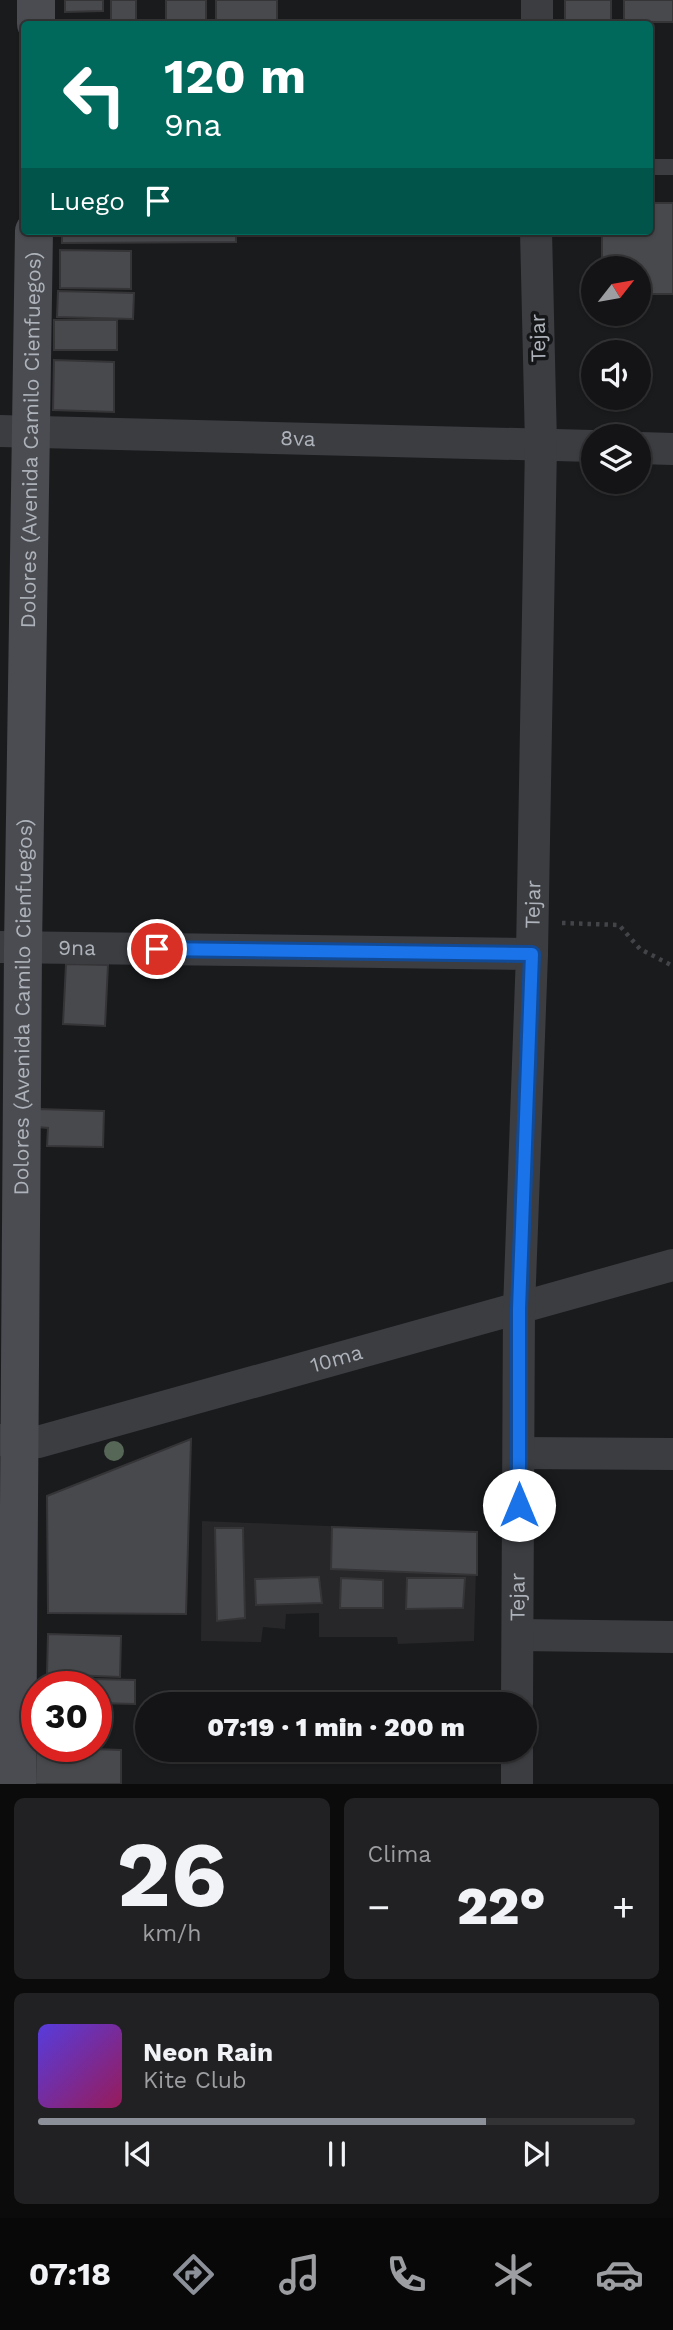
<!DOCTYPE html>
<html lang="es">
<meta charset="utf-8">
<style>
:root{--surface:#141416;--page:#212123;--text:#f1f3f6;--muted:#9d9ea1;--line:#333335;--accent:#8c9099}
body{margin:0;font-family:"Work Sans",sans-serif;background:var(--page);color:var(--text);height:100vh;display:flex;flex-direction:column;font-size:26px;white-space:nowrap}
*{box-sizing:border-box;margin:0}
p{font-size:23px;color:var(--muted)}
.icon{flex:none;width:38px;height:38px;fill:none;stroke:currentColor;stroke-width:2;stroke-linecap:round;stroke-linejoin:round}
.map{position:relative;height:1784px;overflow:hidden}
.drawer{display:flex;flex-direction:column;gap:14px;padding:14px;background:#0b0b0c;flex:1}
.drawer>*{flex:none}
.hud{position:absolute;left:21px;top:21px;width:632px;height:214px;border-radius:7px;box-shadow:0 2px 5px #0004,0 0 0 2px var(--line);background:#00695c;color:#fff;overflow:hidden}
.needle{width:46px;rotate:59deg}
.tools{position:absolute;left:581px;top:256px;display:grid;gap:14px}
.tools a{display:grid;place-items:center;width:70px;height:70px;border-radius:50%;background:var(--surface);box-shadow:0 2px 5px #0004,0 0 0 2px var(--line);font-size:35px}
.speed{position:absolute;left:21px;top:1671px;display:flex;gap:14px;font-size:35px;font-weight:700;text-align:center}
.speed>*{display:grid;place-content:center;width:91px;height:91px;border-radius:50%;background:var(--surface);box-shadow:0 2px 5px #0004,0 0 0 2px var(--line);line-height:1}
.speed .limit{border:10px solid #d22;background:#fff;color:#111}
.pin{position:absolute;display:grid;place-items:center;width:60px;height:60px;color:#fff;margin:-30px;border:4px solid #fff;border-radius:50%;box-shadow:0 2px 7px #0007}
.me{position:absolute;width:77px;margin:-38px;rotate:0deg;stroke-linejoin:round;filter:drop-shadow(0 0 5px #0008)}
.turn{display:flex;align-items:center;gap:24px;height:147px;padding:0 28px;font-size:32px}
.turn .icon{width:91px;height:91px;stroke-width:2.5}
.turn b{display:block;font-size:49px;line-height:60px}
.then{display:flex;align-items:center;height:66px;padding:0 28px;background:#0003;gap:14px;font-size:26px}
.big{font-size:52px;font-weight:800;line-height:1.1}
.drawer .widget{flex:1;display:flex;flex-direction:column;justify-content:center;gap:10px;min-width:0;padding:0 24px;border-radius:10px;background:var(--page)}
.drawer .dial{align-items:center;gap:0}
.dial b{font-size:91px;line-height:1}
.song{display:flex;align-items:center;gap:21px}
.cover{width:84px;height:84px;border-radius:10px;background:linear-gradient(135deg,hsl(250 70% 55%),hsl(330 70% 35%))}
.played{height:7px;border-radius:4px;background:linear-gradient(90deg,var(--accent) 75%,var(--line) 75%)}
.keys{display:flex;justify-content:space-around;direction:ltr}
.heat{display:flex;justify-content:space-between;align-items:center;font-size:38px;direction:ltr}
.drawer .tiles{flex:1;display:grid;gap:14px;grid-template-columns:1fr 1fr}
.widget:last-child{grid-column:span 2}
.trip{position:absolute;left:135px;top:1692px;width:402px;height:70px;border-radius:35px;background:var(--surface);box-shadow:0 2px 5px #0004,0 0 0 2px var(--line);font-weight:800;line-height:70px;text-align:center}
.menu{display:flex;height:112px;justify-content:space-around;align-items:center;background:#080809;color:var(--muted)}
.menu .icon{width:49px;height:49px}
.menu .active{color:var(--accent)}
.menu b{font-size:32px;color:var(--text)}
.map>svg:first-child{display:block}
</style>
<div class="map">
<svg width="673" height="1784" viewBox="0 0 673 1784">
<rect width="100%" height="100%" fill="#1a1b1d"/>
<path fill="#272729" d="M202,1521L477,1532L474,1641L398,1644L397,1637H319V1613L286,1614L285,1629L263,1627L261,1642L201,1641Z"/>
<path fill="#48494c" stroke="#353538" stroke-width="2" d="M65,0H103V11L65,12Z
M111,0H136V24H111Z
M166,0H206V24H166Z
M216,0H277V24H216Z
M565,0H611V21H565Z
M624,0H673V22H624Z
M649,203H673V294H639V268H602V231H649Z
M62,231H236V242L62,243Z
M60,250L131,251V289L60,288Z
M58,291L134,293L133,319L57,317Z
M54,320H117V350H54Z
M54,360L114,362V412L53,410Z
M66,964L108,965L105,1026L63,1024Z
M38,1109L104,1111L103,1147L47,1146L48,1128L37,1127Z
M191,1439L186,1614L48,1613L47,1496Z
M332,1527L477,1532V1575L331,1569Z
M215,1528H243L245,1618L217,1621Z
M319,1577L322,1603L256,1605L255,1579Z
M341,1578L383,1580V1608H340Z
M407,1578H465L463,1608L406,1609Z
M48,1634L121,1636L120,1677L47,1674Z
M48,1678L135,1680V1704L96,1703V1687H48Z
M36,1747L121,1750V1784H35Z"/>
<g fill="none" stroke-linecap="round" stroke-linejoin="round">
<path stroke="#424448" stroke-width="4.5" stroke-dasharray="3.5 5" stroke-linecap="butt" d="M562,923L619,925L640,949L673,966"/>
<path stroke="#3c3d41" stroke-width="16" d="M649,167H673"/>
<g stroke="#3c3d41" stroke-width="32">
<path d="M537,24V0"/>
<path id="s1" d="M0,431L593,446"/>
<path d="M639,448L673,449"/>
<path id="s2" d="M0,947L532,954"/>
<path id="s3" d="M0,1440L38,1442L673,1265"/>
<path d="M520,1453L673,1454"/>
<path d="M518,1635L673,1637"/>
<path id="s4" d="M517,1704L519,1309L532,954L541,444L536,231"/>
<path d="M517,1784V1750"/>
</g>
<g stroke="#4a4c51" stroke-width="38">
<path d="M36,24V0"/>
<path id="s5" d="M17,1784L23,948L34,231"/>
</g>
</g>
<circle fill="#566657" cx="114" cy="1451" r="10"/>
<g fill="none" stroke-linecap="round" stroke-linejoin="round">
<defs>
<path id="route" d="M157,949L532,954L519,1309V1505"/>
</defs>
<use href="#route" stroke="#114b97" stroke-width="18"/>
<use href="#route" stroke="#1a73e8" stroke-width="12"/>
</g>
<g text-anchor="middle" stroke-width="7" stroke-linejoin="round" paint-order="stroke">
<g font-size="21" fill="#aeb3bb" stroke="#151618">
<text transform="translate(538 338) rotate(-91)" y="7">Tejar</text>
<text dy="7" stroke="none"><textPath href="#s1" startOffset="298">8va</textPath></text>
<text dy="7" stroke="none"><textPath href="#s5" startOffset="1344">Dolores (Avenida Camilo Cienfuegos)</textPath></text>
<text dy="7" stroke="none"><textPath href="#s4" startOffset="800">Tejar</textPath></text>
<text dy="7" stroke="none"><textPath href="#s2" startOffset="77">9na</textPath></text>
<text dy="7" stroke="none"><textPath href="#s5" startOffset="777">Dolores (Avenida Camilo Cienfuegos)</textPath></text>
<text dy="7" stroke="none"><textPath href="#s3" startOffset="348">10ma</textPath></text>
<text dy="7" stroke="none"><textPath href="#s4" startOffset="107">Tejar</textPath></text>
</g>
</g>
</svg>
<div class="tools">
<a><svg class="needle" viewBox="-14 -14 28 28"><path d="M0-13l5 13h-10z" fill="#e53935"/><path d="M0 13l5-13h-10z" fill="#9d9ea1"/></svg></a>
<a><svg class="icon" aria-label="sound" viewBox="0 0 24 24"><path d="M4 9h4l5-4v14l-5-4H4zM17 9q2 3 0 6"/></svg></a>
<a><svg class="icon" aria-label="layers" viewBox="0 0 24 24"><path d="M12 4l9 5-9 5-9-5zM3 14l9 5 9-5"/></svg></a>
</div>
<div class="speed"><div class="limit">30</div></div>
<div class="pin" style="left:157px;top:949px;background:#d93025"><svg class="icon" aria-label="arrive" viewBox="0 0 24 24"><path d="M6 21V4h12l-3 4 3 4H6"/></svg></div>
<svg class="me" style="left:519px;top:1505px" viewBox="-20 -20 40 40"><circle r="19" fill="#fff"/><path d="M0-13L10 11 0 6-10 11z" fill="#1a73e8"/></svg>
<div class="trip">07:19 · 1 min · 200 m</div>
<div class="hud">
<div class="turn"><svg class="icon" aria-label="left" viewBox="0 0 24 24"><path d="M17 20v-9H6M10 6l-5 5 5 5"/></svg><div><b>120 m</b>9na</div></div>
<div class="then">Luego<svg class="icon" aria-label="arrive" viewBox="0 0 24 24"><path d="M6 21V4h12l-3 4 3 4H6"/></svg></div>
</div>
</div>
<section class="drawer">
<div class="tiles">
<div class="widget dial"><b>26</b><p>km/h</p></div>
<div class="widget"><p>Clima</p>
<div class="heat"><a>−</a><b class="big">22°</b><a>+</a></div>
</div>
<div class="widget">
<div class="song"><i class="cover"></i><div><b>Neon Rain</b><p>Kite Club</p></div></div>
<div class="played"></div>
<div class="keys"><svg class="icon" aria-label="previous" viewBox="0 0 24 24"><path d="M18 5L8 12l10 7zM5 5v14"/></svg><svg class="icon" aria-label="pause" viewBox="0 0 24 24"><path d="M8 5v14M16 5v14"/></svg><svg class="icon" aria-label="next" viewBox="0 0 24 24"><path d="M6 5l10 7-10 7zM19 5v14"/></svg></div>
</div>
</div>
</section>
<nav class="menu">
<b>07:18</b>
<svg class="icon active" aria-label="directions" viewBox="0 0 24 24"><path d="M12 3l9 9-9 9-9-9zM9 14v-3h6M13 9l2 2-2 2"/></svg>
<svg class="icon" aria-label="music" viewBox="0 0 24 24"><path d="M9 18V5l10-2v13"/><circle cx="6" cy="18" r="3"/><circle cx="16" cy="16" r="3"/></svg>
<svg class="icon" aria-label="phone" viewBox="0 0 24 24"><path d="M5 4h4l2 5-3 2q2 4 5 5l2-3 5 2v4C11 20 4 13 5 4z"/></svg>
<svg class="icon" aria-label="climate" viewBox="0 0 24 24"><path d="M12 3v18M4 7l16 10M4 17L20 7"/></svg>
<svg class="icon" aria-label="car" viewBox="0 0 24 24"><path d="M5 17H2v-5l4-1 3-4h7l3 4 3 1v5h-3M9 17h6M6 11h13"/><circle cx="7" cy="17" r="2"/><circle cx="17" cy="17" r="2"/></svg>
</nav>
